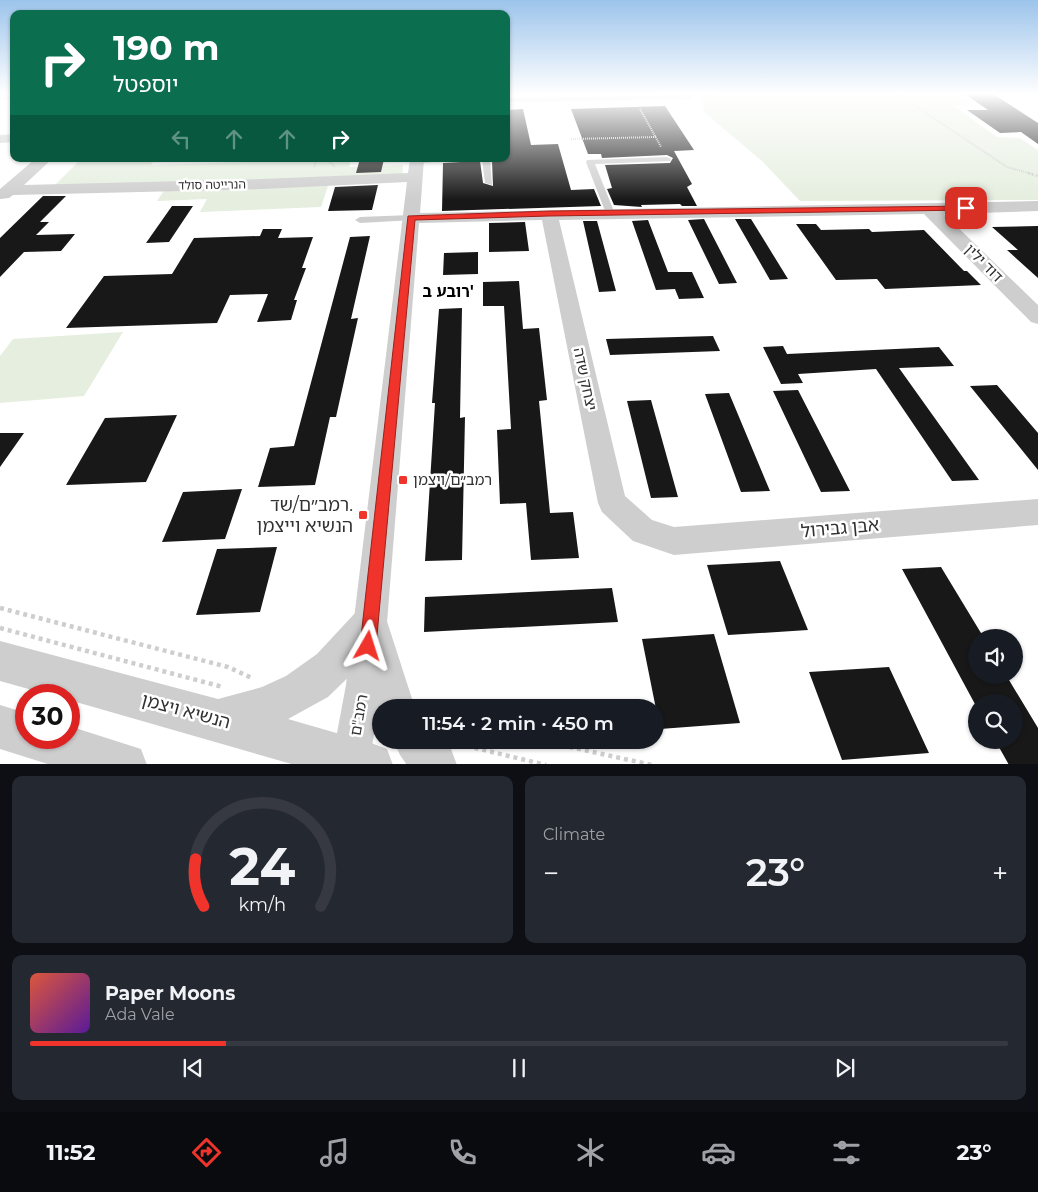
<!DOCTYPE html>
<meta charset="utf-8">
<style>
:root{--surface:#171b24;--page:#242831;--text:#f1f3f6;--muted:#9ea1a6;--line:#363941;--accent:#f0332b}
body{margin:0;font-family:Montserrat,"Noto Sans Hebrew",sans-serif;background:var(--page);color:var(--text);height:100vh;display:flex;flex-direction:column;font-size:19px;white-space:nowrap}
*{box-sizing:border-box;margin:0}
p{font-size:16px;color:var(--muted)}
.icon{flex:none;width:28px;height:28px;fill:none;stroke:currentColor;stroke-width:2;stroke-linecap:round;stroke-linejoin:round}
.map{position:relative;height:764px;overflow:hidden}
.drawer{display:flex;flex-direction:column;gap:12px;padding:12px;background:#0d0f14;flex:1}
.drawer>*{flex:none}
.hud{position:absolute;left:10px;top:10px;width:500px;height:152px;border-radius:10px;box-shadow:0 1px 4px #0004;background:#0b6e4f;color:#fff;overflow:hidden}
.controls{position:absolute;left:968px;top:629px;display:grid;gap:10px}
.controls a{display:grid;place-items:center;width:55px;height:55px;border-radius:50%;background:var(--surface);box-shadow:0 1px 4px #0004;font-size:25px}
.speed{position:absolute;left:15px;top:684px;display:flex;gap:10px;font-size:25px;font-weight:700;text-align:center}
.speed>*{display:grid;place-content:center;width:65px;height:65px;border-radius:50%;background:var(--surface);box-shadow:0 1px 4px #0004;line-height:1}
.speed .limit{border:8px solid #d22;background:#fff;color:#111}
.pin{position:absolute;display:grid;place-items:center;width:42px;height:42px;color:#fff;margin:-21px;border-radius:10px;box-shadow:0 2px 8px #0006}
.me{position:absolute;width:55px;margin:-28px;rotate:6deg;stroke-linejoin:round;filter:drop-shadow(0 0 4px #0008)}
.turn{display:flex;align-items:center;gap:18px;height:105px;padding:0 20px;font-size:22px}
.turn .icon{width:65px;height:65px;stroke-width:2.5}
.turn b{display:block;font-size:35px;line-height:42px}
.lanes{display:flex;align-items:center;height:48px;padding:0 20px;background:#0003;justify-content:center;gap:25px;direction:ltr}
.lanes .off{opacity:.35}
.big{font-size:38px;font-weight:600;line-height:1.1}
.drawer .card{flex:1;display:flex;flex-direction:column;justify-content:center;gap:8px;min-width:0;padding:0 18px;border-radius:10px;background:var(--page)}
.drawer .dial{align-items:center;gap:0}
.dial svg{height:130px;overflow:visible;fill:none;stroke:var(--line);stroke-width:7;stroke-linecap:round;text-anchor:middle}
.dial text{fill:var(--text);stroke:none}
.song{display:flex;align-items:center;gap:15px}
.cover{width:60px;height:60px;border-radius:8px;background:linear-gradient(135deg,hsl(10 70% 55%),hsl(270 70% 35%))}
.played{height:5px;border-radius:2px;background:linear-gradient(90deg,var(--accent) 20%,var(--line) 20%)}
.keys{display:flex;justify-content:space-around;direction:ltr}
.heat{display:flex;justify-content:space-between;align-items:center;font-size:28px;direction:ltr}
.drawer .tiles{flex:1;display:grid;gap:12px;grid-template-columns:1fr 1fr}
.card:last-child{grid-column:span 2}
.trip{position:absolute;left:372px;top:699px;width:292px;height:50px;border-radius:25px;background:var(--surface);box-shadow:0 1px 4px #0004;font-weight:600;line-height:50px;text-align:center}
.dock{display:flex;height:80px;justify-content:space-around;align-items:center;background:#090b0e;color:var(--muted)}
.dock .icon{width:35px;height:35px}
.dock .selected{color:var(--accent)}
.dock b{font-size:22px;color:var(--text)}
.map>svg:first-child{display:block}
</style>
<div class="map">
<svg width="1038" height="765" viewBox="0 0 1038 765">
<rect width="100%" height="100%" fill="#fff"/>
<path fill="#e5eedf" d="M699,93H954L970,104L954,106L997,137L1020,138L1038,150V200L800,201L762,161L704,112Z
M81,159H155L151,165L351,159L349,167L403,165L402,176L52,188Z
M329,183L321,207L200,212L207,199L157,201L165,189Z
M123,332L84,396L0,403V356L13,339Z"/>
<path fill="#181818" d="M962,92H990L1038,123V144L1021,132L1000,133L967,110H988Z
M665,106L694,150L674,151L692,184L687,187L697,206H682L680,204L641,205L642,207L614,205L607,189L612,188L605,165L670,163L673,158L667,155L602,158L601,154H588L571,109Z
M523,109L531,145L558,144L571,190L594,189L601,206L442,211L443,163L480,161L483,183L493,186L492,161L506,159V110Z
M360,159H384L381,172L356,173Z
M378,185L372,210L328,211L335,187Z
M43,196H66L40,222H49L36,235L75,234L61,251L24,252L0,277V238Z
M172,206H193L169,242L146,243Z
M704,219L737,283L719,284L688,220Z
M735,219H751L788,279L770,280Z
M648,220L668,272H692L704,298L679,299L675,289L656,290L632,221Z
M583,221H597L616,291L599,292Z
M525,222L529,251L489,252V223Z
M796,224H816L821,230L869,229L872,232L924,230L964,271H967L981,285L885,289L877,279L836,280Z
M1038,226V278L1007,250H1018L992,227Z
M263,229H282L278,238L313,237L302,268H306L294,300H297L291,320L257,322L268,294L230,295L217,323L66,328L104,276L172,274L194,238L260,236Z
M370,236L351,319L358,318L336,417H330L315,485L258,487L270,448L294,446L350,237Z
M478,252V274L443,275L444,253Z
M519,281L523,329L539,328L547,400L539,401L550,513L573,512L579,558L531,560L526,503L500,504L497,430L511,429L504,306H483V282Z
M462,308L460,418L465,417L462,560L425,561L435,403H432L439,309Z
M713,336L720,351L610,355L606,339Z
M783,346L787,354L939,347L954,366L899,368L979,480L952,481L876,369L798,374L803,383L781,384L763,347Z
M997,385L1038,433V470L970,386Z
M798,390L850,491L821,492L773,391Z
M729,393L770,491L741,492L705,394Z
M651,400L678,497L651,498L627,401Z
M177,415L146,482L66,485L105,418Z
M0,433H24L0,467Z
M242,489L225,539L162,542L183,492Z
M277,547L260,612L196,615L217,549Z
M780,561L808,630L728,635L707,565Z
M941,567L984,638H976V675H1006L1038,728V765H1009L995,740H1014V702H976V706L902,569Z
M612,588L618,622L424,632L425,597Z
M714,634L740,723L660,729L642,639Z
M889,667L929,753L842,760L809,672Z"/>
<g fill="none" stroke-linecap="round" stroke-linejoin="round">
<path stroke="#cecece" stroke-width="2" stroke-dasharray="1 1" stroke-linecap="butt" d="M896,93L1007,167L1032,174
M702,94L731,99
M640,109L661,147
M571,139L656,137
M327,159L335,167
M314,167L317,159"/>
<path stroke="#cecece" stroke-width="2.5" stroke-dasharray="2 2" stroke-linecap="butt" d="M1028,173L1038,176"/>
<path stroke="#cecece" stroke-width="4.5" stroke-dasharray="4 4" stroke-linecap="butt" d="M0,608L228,667L254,679
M0,628L223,687
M538,740L652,765
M459,744L546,765"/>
<path fill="#cecece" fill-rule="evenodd" d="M687,93H693L694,97L691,99L506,102V98L687,95Z
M667,157L671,159L670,161L595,164L615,214L613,216H607L586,162L587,160Z
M414,159H458L454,161L417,163L413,161Z
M482,159H490L492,185L485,183Z
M411,215L414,216V220L360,223L355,220L360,217Z"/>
<path fill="#cecece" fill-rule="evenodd" d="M14,134V142L0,143V135Z
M35,159H52L24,185L262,179L408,173L410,159H424L420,213L1038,201V211L944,214L1038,305V324L1031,322L924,214L559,220L625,496L652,520L674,527L1038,499V525L674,555L633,541L602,512L598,503L542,220L419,223L382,685L369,765H331L346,685L407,182L262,189L13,195L9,198L0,199V189Z"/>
<path fill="#cecece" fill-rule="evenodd" d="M0,93H14V99H0Z
M370,607L384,612L415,708H381V724L379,723L373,708L361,665L328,697L288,719L371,743L387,749L393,765H295L69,700V695H50L0,681V641L218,699L262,687L286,676L317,654L356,612Z
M0,705L26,713V738H69V726L141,749L147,765H51L0,749Z
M393,740H443L451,749L457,765H407L400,755Z"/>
</g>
<linearGradient id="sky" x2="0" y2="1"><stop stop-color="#9cc4eb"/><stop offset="0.47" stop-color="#fff"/><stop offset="1" stop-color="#fff" stop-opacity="0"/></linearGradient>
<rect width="1038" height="200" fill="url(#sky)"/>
<path fill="#f0332b" stroke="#9c211c" d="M966,206L969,207V210L549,216L415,220L376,646L374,651L368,654L362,651L360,646L408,216L549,211Z"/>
<g fill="#f0332b" stroke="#fff" stroke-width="2">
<rect x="398" y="475" width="10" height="10" rx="2.5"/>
<rect x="358" y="510" width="10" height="10" rx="2.5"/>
</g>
<g text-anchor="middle" stroke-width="5" stroke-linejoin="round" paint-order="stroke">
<g font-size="12" fill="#313131" stroke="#fff">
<text transform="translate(212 185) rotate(-1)" y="4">הנרייטה סולד</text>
</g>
<g font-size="15" fill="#313131" stroke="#fff">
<text transform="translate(984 263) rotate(45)" y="5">דוד ילין</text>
<text transform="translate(585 379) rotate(78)" y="5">יצחק שדה</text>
<text transform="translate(359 715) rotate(-80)" y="5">רמב"ם</text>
</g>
<g font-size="15" fill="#313131" stroke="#fff" text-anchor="start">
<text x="413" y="485">רמב״ם/ויצמן</text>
</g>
<g font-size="16" font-weight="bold" fill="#000" stroke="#fff">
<text x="448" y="297">רובע ב'</text>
</g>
<g font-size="18" fill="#313131" stroke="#fff" text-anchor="end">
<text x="353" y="511">רמב״ם/שד.<tspan x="353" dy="21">הנשיא וייצמן</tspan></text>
</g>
<g font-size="18" fill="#313131" stroke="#fff">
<text transform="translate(840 528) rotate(-5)" y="6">אבן גבירול</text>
<text transform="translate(186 711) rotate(15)" y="6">הנשיא ויצמן</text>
</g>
</g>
</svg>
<div class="controls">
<a><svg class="icon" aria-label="sound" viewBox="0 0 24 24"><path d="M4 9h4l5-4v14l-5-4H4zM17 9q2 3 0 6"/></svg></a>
<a><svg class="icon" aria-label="search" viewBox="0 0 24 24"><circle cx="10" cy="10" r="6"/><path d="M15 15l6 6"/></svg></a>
</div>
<div class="speed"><div class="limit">30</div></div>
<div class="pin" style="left:966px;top:208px;background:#d93025"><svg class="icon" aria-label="arrive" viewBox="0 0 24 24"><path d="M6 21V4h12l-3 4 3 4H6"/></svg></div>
<svg class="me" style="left:368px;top:646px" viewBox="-20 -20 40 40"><path d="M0-17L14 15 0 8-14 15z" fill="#f0332b" stroke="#fff" stroke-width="4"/></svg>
<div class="trip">11:54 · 2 min · 450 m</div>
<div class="hud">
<div class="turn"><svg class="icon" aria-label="right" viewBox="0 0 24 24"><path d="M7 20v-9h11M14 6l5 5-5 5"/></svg><div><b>190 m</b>יוספטל</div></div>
<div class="lanes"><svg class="icon off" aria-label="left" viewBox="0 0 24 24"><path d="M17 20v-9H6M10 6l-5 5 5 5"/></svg><svg class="icon off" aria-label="ahead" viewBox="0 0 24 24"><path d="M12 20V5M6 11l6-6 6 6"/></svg><svg class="icon off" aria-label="ahead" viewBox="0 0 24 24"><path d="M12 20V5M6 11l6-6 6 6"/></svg><svg class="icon" aria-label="right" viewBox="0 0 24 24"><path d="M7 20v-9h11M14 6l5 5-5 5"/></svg></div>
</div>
</div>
<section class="drawer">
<div class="tiles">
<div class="card dial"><svg viewBox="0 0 100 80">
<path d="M14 69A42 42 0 1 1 86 69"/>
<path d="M14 69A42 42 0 0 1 9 40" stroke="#f0332b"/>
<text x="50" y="56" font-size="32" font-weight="700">24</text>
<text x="50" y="72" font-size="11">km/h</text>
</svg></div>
<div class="card"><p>Climate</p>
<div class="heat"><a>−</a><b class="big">23°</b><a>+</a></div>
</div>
<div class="card">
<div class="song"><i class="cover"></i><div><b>Paper Moons</b><p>Ada Vale</p></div></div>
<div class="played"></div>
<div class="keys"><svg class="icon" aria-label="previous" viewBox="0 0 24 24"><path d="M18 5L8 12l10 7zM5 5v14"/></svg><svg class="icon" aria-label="pause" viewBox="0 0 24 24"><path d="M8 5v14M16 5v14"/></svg><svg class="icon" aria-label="next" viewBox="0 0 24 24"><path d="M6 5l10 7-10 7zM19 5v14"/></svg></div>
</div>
</div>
</section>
<nav class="dock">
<b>11:52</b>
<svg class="icon selected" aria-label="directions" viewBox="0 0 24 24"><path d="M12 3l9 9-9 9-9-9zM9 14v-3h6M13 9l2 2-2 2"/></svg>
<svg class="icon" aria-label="music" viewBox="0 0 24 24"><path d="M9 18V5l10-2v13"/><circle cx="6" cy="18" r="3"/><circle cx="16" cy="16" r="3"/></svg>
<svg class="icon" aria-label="phone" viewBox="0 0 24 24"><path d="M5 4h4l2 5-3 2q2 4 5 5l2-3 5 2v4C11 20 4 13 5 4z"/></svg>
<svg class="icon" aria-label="climate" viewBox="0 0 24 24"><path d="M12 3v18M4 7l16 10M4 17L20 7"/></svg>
<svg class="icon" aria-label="car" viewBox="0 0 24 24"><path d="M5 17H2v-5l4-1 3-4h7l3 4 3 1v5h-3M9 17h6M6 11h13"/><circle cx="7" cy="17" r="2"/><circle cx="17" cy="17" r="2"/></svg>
<svg class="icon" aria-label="filters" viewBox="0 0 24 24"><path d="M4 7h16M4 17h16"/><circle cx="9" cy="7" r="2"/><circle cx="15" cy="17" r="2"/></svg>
<b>23°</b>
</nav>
